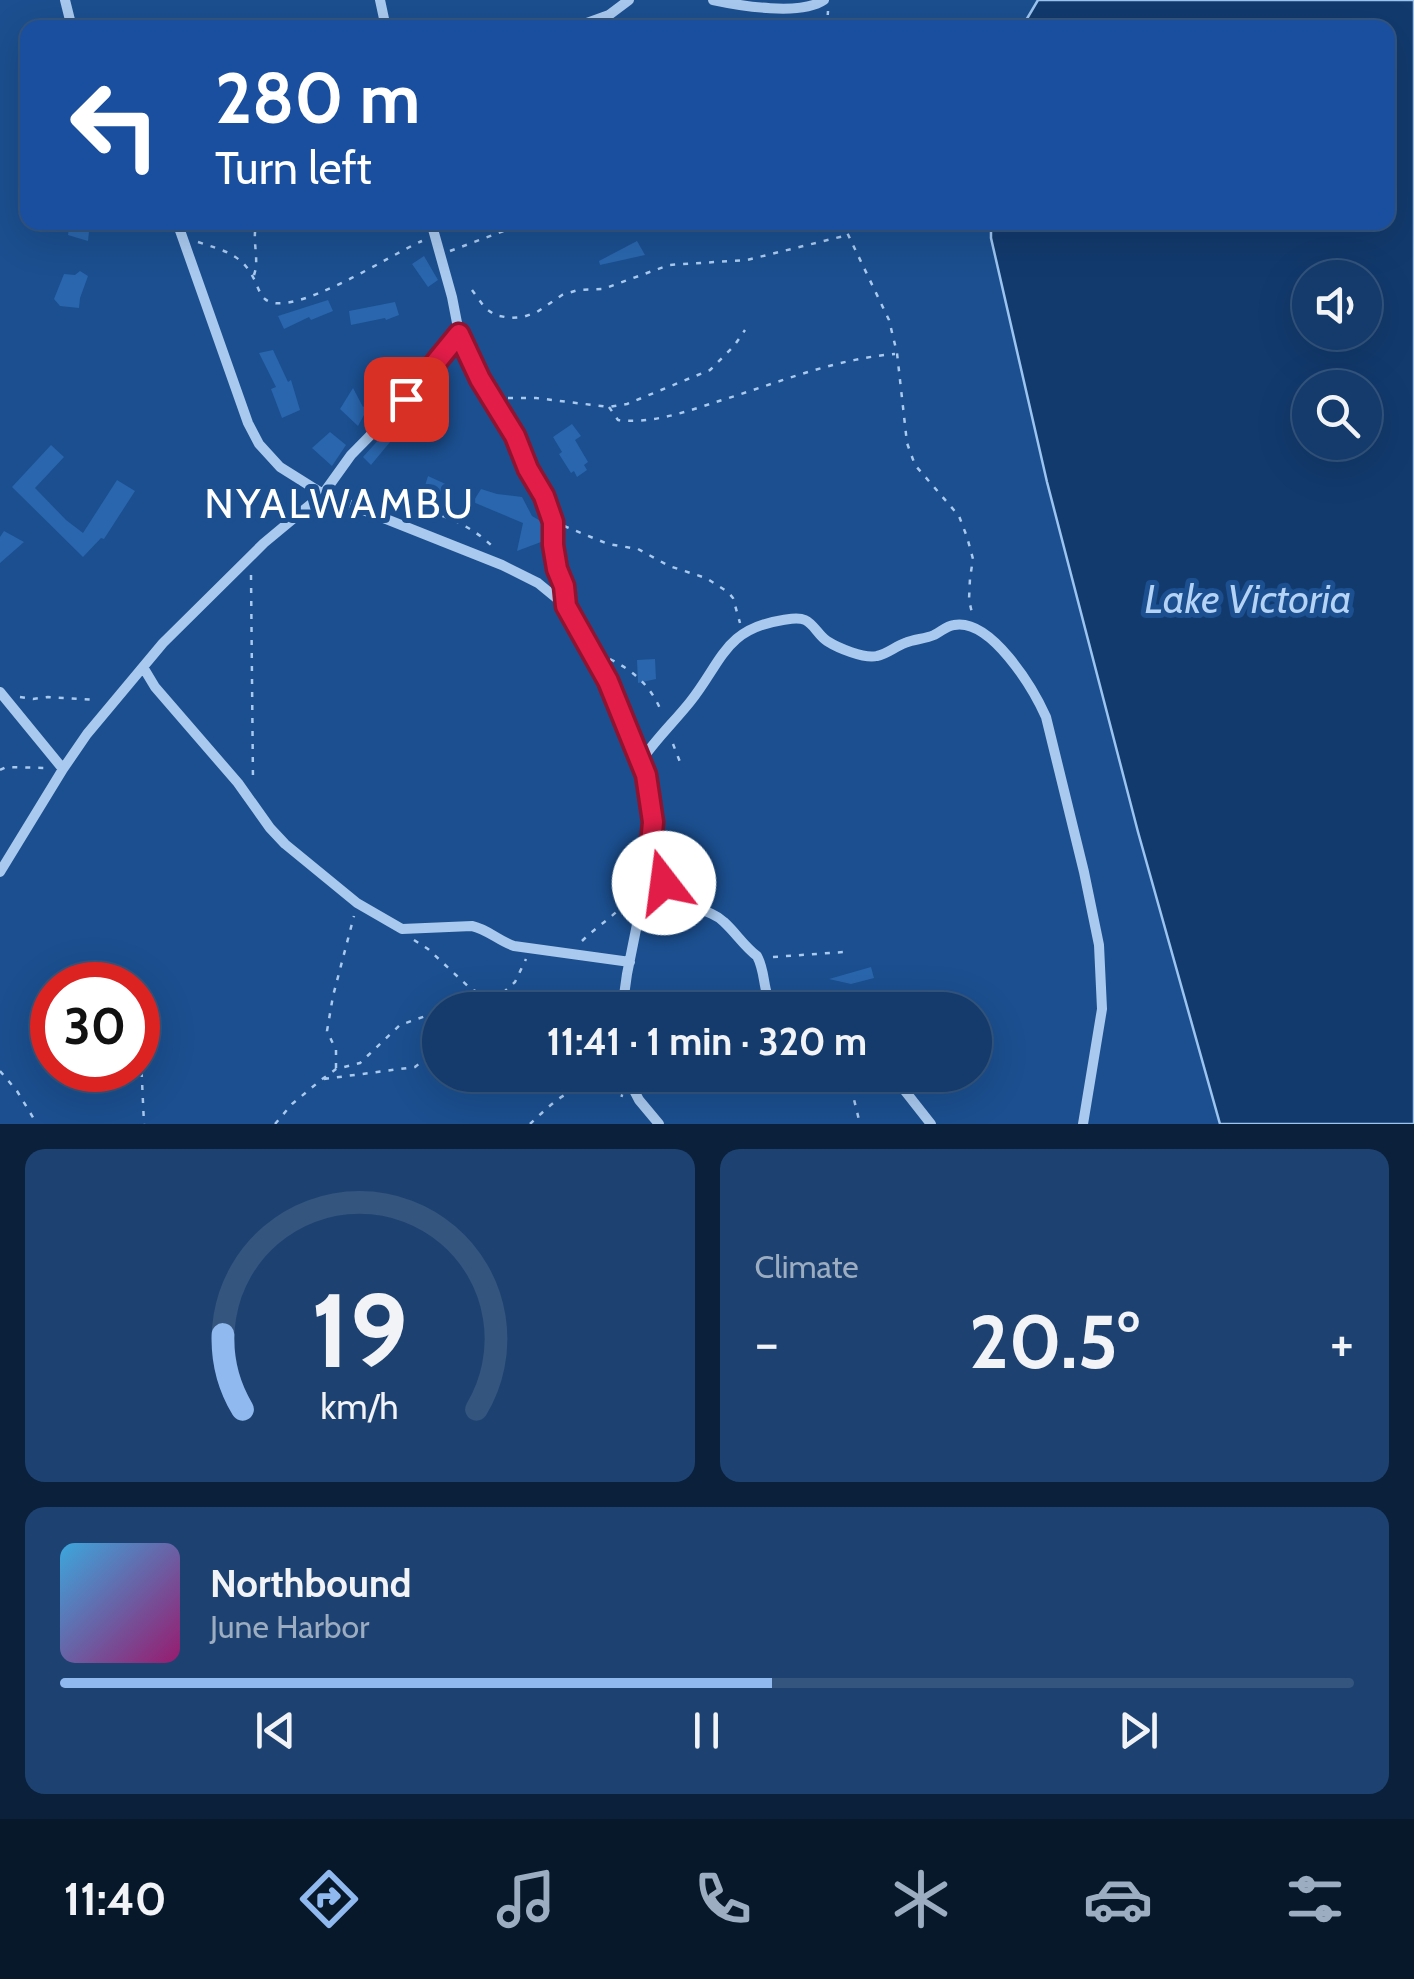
<!DOCTYPE html>
<meta charset="utf-8">
<style>
:root{--surface:#143b6b;--page:#1d4271;--text:#f1f3f6;--muted:#9dadc1;--line:#33557e;--accent:#90b9f0}
body{margin:0;font-family:Cabin,sans-serif;background:var(--page);color:var(--text);height:100vh;display:flex;flex-direction:column;font-size:38px;white-space:nowrap}
*{box-sizing:border-box;margin:0}
p{font-size:32px;color:var(--muted)}
.icon{flex:none;width:55px;height:55px;fill:none;stroke:currentColor;stroke-width:2;stroke-linecap:round;stroke-linejoin:round}
.map{position:relative;height:1124px;overflow:hidden}
.sheet{display:flex;flex-direction:column;gap:25px;padding:25px;background:#0b203b;flex:1}
.sheet>*{flex:none}
.banner{position:absolute;left:20px;top:20px;width:1375px;height:210px;border-radius:20px;box-shadow:0 10px 40px #0002,0 0 0 2px var(--line);background:#1a4fa0;color:#fff;overflow:hidden}
.fabs{position:absolute;left:1292px;top:260px;display:grid;gap:20px}
.fabs a{display:grid;place-items:center;width:90px;height:90px;border-radius:50%;background:var(--surface);box-shadow:0 10px 40px #0002,0 0 0 2px var(--line);font-size:50px}
.speed{position:absolute;left:30px;top:962px;display:flex;gap:20px;font-size:50px;font-weight:700;text-align:center}
.speed>*{display:grid;place-content:center;width:130px;height:130px;border-radius:50%;background:var(--surface);box-shadow:0 10px 40px #0002,0 0 0 2px var(--line);line-height:1}
.speed .limit{border:15px solid #d22;background:#fff;color:#111}
.pin{position:absolute;display:grid;place-items:center;width:85px;height:85px;color:#fff;margin:-42px;border-radius:20px;box-shadow:0 5px 15px #0006}
.me{position:absolute;width:110px;margin:-55px;rotate:345deg;stroke-linejoin:round;filter:drop-shadow(0 0 8px #0008)}
.turn{display:flex;align-items:center;gap:35px;height:210px;padding:0 30px;font-size:45px}
.turn .icon{width:130px;height:130px;stroke-width:2.5}
.turn b{display:block;font-size:70px;line-height:85px}
.big{font-size:75px;font-weight:800;line-height:1.1}
.sheet .tile{flex:1;display:flex;flex-direction:column;justify-content:center;gap:15px;min-width:0;padding:0 35px;border-radius:20px;background:var(--page)}
.sheet .dial{align-items:center;gap:0}
.dial svg{height:260px;overflow:visible;fill:none;stroke:var(--line);stroke-width:7;stroke-linecap:round;text-anchor:middle}
.dial text{fill:var(--text);stroke:none}
.song{display:flex;align-items:center;gap:30px}
.cover{width:120px;height:120px;border-radius:15px;background:linear-gradient(135deg,hsl(200 70% 55%),hsl(320 70% 35%))}
.played{height:10px;border-radius:5px;background:linear-gradient(90deg,var(--accent) 55%,var(--line) 55%)}
.keys{display:flex;justify-content:space-around;direction:ltr}
.heat{display:flex;justify-content:space-between;align-items:center;font-size:55px;direction:ltr}
.sheet .tiles{flex:1;display:grid;gap:25px;grid-template-columns:1fr 1fr}
.tile:last-child{grid-column:span 2}
.trip{position:absolute;left:422px;top:992px;width:570px;height:100px;border-radius:50px;background:var(--surface);box-shadow:0 10px 40px #0002,0 0 0 2px var(--line);font-weight:800;line-height:100px;text-align:center}
.tabs{display:flex;height:160px;justify-content:space-around;align-items:center;background:#08182b;color:var(--muted)}
.tabs .icon{width:70px;height:70px}
.tabs .current{color:var(--accent)}
.tabs b{font-size:45px;color:var(--text)}
.map>svg:first-child{display:block}
</style>
<div class="map">
<svg width="1414" height="1124" viewBox="0 0 1414 1124">
<rect width="100%" height="100%" fill="#1b4f8f"/>
<path fill="#123a6d" stroke="#9cc4f0" stroke-width="2.5" fill-rule="evenodd" d="M1038,0H1414V1124H1220L1138,832L1047,482L991,238V222H1388V28L1022,27ZM1310,278H1365V332H1310ZM1310,388H1365V442H1310Z"/>
<path fill="#2a66ad" d="M70,222H90L88,241L68,235Z
M637,241L645,255L600,265L599,261Z
M424,256L438,280L428,287L412,264Z
M80,271L88,276L80,298L79,308L60,306L54,299L64,274L75,275Z
M328,300L333,311L311,320L309,317L284,329L278,316Z
M395,302L399,315L386,320L385,318L351,325L349,311Z
M273,350L288,382L291,380L300,410L282,418L271,389L276,387L259,353Z
M353,388L363,407L376,398L384,409L370,420L365,413L358,426L340,409Z
M431,396L441,411L425,420L415,411Z
M572,424L581,436L575,440L588,462L584,465L587,470L577,477L574,471L571,473L559,454L562,452L553,437Z
M330,432L346,445L332,466L312,448Z
M382,436L390,442L371,465L363,457Z
M51,445L64,457L35,488L66,520L83,533L117,480L135,491L104,539L101,538L83,557L12,487Z
M428,476L452,487L446,499L424,489Z
M481,489L497,494L522,497L532,516L544,523L541,542L517,551L523,523L473,502Z
M4,531L24,542L0,563V537Z
M655,659L656,679L638,683L637,660Z
M871,967L874,978L851,984L829,979Z"/>
<g fill="none" stroke-linecap="round" stroke-linejoin="round">
<path stroke="#a9c9ee" stroke-width="2.5" stroke-dasharray="5 8" stroke-linecap="butt" d="M827,28L828,11
M842,222L889,320L897,353L907,443L915,465L959,516L967,537L973,559L970,578L969,600L972,613
M198,242C222,250 242,254 254,279C257,285 260,295 265,299C290,321 393,253 422,241
M450,251L528,222
M254,275C260,258 251,240 257,222
M472,290L485,308L495,315L510,318L523,317L537,312L562,295L578,290L603,289L669,265L747,260L844,236
M508,398H536L609,407L627,404L710,370L734,346L745,330
M609,407L618,420C652,424 685,412 716,402C775,384 833,359 895,354
M391,507C428,506 471,523 496,550
M564,526L608,544L638,549L669,566L706,578L728,592L733,598L740,623
M251,575L253,782
M610,659C635,672 651,686 662,713
M20,697L33,699L48,697L96,700
M673,744L680,762
M0,770L6,767L48,768
M414,940L428,949L471,989L495,1000
M582,941C597,926 615,916 628,900
M773,957L844,952
M445,1010H483
M484,1010L515,982L526,959
M141,1059L144,1124
M336,1068V1050L327,1031L333,996L354,916
M0,1071L17,1091L37,1124
M848,1075L860,1124
M324,1079L415,1067L440,1047
M591,1086L605,1075
M275,1124L292,1104L321,1080L336,1069L360,1063L400,1025L440,1011
M530,1124C545,1110 569,1085 591,1087C602,1088 613,1093 623,1096"/>
<path stroke="#a9c9ee" stroke-width="10" d="M65,0L72,28
M380,0L386,28
M713,0C741,6 801,16 824,0
M573,28L609,15L629,0
M177,222L248,423L259,444L280,467L323,494L502,565L538,583L566,606L608,681L646,775L653,821L651,855L627,974L622,1010
M431,222L452,297L459,333L480,379L515,436L529,469L544,496L553,522V545L557,569L564,586L566,605
M143,667L155,687L238,783L270,828L285,844L357,903L402,929L472,926C487,929 499,941 514,946L630,962
M0,692L63,769
M641,761C655,740 674,722 690,702C722,662 724,629 783,620C790,619 798,617 805,620C814,624 818,635 827,641C838,648 864,659 877,656C887,654 896,646 905,643C914,639 925,639 934,635C942,631 946,626 954,625C991,618 1033,688 1046,717L1084,872L1099,945L1102,1009L1083,1124
M651,856C658,868 664,889 674,898C688,910 710,908 724,922C736,933 744,946 757,956C767,975 761,991 775,1010
M0,872L63,769L87,734L163,643L264,543L323,494L351,455L406,399L459,333
M626,1075L639,1100L659,1124
M882,1075L905,1091L931,1124"/>
</g>
<g fill="none" stroke-linecap="round" stroke-linejoin="round">
<defs>
<path id="route" d="M406,399L459,334L480,379L515,436L528,469L544,496L553,522V545L557,569L564,586L566,606L608,681L646,775L653,822L650,855L664,883"/>
</defs>
<use href="#route" stroke="#92132f" stroke-width="25"/>
<use href="#route" stroke="#e11d48" stroke-width="18"/>
</g>
<g text-anchor="middle" stroke-width="10" stroke-linejoin="round" paint-order="stroke">
<g font-size="40" font-style="italic" fill="#b5d3f5" stroke="#1b4f8f">
<text x="1248" y="613">Lake Victoria</text>
</g>
<g font-size="42" letter-spacing="2.5" fill="#fff" stroke="#1b4f8f">
<text x="340" y="518">NYALWAMBU</text>
</g>
</g>
</svg>
<div class="fabs">
<a><svg class="icon" aria-label="sound" viewBox="0 0 24 24"><path d="M4 9h4l5-4v14l-5-4H4zM17 9q2 3 0 6"/></svg></a>
<a><svg class="icon" aria-label="search" viewBox="0 0 24 24"><circle cx="10" cy="10" r="6"/><path d="M15 15l6 6"/></svg></a>
</div>
<div class="speed"><div class="limit">30</div></div>
<div class="pin" style="left:406px;top:399px;background:#d93025"><svg class="icon" aria-label="arrive" viewBox="0 0 24 24"><path d="M6 21V4h12l-3 4 3 4H6"/></svg></div>
<svg class="me" style="left:664px;top:883px" viewBox="-20 -20 40 40"><circle r="19" fill="#fff"/><path d="M0-13L10 11 0 6-10 11z" fill="#e11d48"/></svg>
<div class="trip">11:41 · 1 min · 320 m</div>
<div class="banner">
<div class="turn"><svg class="icon" aria-label="left" viewBox="0 0 24 24"><path d="M17 20v-9H6M10 6l-5 5 5 5"/></svg><div><b>280 m</b>Turn left</div></div>
</div>
</div>
<section class="sheet">
<div class="tiles">
<div class="tile dial"><svg viewBox="0 0 100 80">
<path d="M14 69A42 42 0 1 1 86 69"/>
<path d="M14 69A42 42 0 0 1 8 46" stroke="#90b9f0"/>
<text x="50" y="56" font-size="32" font-weight="700">19</text>
<text x="50" y="72" font-size="11">km/h</text>
</svg></div>
<div class="tile"><p>Climate</p>
<div class="heat"><a>−</a><b class="big">20.5°</b><a>+</a></div>
</div>
<div class="tile">
<div class="song"><i class="cover"></i><div><b>Northbound</b><p>June Harbor</p></div></div>
<div class="played"></div>
<div class="keys"><svg class="icon" aria-label="previous" viewBox="0 0 24 24"><path d="M18 5L8 12l10 7zM5 5v14"/></svg><svg class="icon" aria-label="pause" viewBox="0 0 24 24"><path d="M8 5v14M16 5v14"/></svg><svg class="icon" aria-label="next" viewBox="0 0 24 24"><path d="M6 5l10 7-10 7zM19 5v14"/></svg></div>
</div>
</div>
</section>
<nav class="tabs">
<b>11:40</b>
<svg class="icon current" aria-label="directions" viewBox="0 0 24 24"><path d="M12 3l9 9-9 9-9-9zM9 14v-3h6M13 9l2 2-2 2"/></svg>
<svg class="icon" aria-label="music" viewBox="0 0 24 24"><path d="M9 18V5l10-2v13"/><circle cx="6" cy="18" r="3"/><circle cx="16" cy="16" r="3"/></svg>
<svg class="icon" aria-label="phone" viewBox="0 0 24 24"><path d="M5 4h4l2 5-3 2q2 4 5 5l2-3 5 2v4C11 20 4 13 5 4z"/></svg>
<svg class="icon" aria-label="climate" viewBox="0 0 24 24"><path d="M12 3v18M4 7l16 10M4 17L20 7"/></svg>
<svg class="icon" aria-label="car" viewBox="0 0 24 24"><path d="M5 17H2v-5l4-1 3-4h7l3 4 3 1v5h-3M9 17h6M6 11h13"/><circle cx="7" cy="17" r="2"/><circle cx="17" cy="17" r="2"/></svg>
<svg class="icon" aria-label="filters" viewBox="0 0 24 24"><path d="M4 7h16M4 17h16"/><circle cx="9" cy="7" r="2"/><circle cx="15" cy="17" r="2"/></svg>
</nav>
